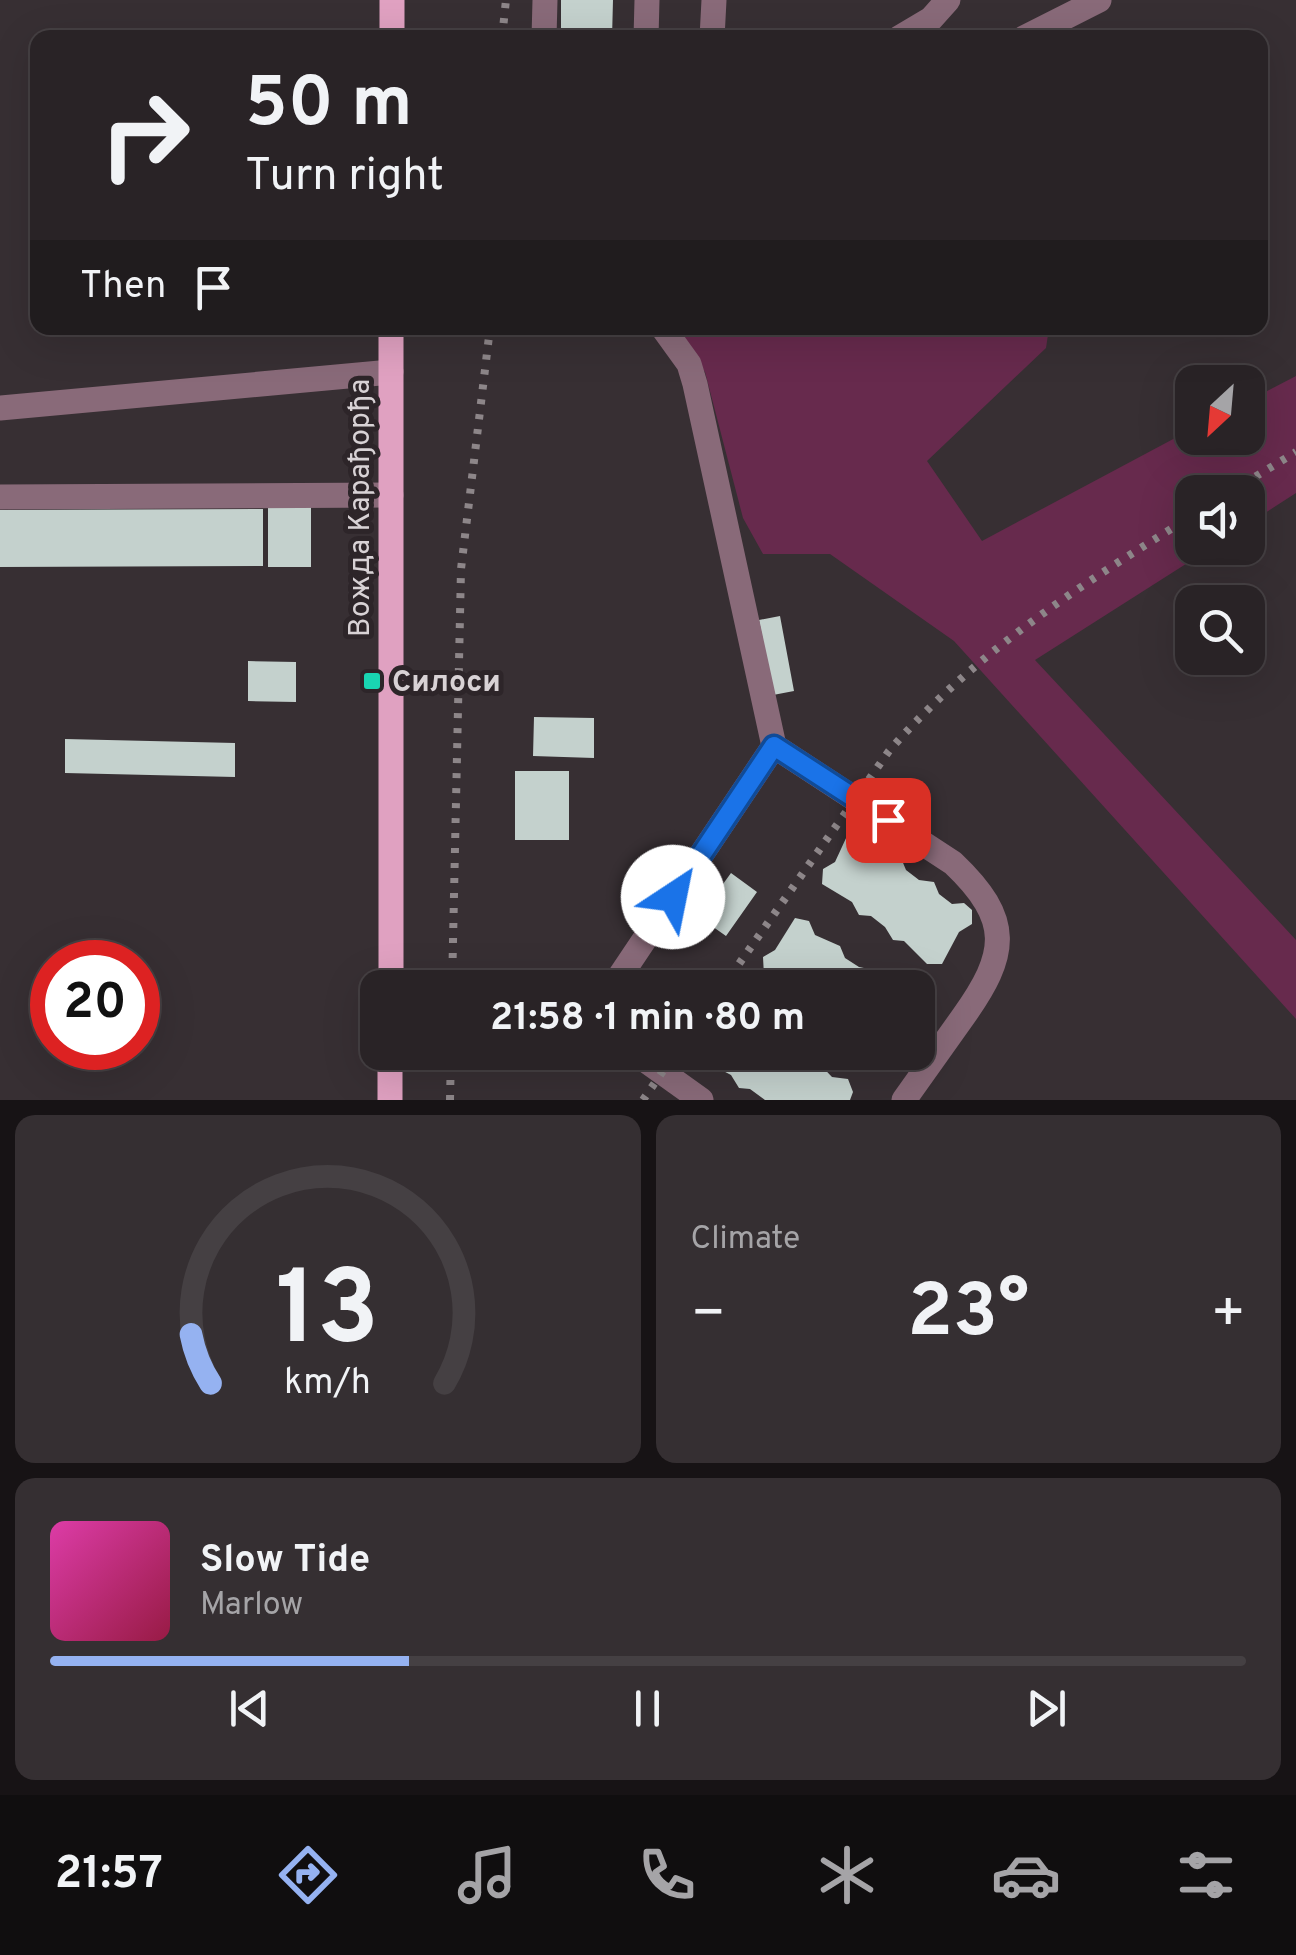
<!DOCTYPE html>
<meta charset="utf-8">
<style>
:root{--surface:#292326;--page:#352f32;--text:#f1f3f6;--muted:#a5a4a7;--line:#454043;--accent:#95b2f1}
body{margin:0;font-family:Overpass,sans-serif;background:var(--page);color:var(--text);height:100vh;display:flex;flex-direction:column;font-size:38px;white-space:nowrap}
*{box-sizing:border-box;margin:0}
p{font-size:32px;color:var(--muted)}
.icon{flex:none;width:55px;height:55px;fill:none;stroke:currentColor;stroke-width:2;stroke-linecap:round;stroke-linejoin:round}
.map{position:relative;height:1100px;overflow:hidden}
.panel{display:flex;flex-direction:column;gap:15px;padding:15px;background:#171315;flex:1}
.panel>*{flex:none}
.banner{position:absolute;left:30px;top:30px;width:1238px;height:305px;border-radius:20px;box-shadow:0 10px 40px #0002,0 0 0 2px var(--line);background:#292326;color:var(--text);overflow:hidden}
.needle{width:65px;rotate:206deg}
.buttons{position:absolute;left:1175px;top:365px;display:grid;gap:20px}
.buttons a{display:grid;place-items:center;width:90px;height:90px;border-radius:20px;background:var(--surface);box-shadow:0 10px 40px #0002,0 0 0 2px var(--line);font-size:50px}
.speed{position:absolute;left:30px;top:940px;display:flex;gap:20px;font-size:50px;font-weight:700;text-align:center}
.speed>*{display:grid;place-content:center;width:130px;height:130px;border-radius:50%;background:var(--surface);box-shadow:0 10px 40px #0002,0 0 0 2px var(--line);line-height:1}
.speed .limit{border:15px solid #d22;background:#fff;color:#111}
.pin{position:absolute;display:grid;place-items:center;width:85px;height:85px;color:#fff;margin:-42px;border-radius:20px;box-shadow:0 5px 15px #0006}
.me{position:absolute;width:110px;margin:-55px;rotate:34deg;stroke-linejoin:round;filter:drop-shadow(0 0 8px #0008)}
.turn{display:flex;align-items:center;gap:35px;height:210px;padding:0 50px;font-size:45px}
.turn .icon{width:130px;height:130px;stroke-width:2.5}
.turn b{display:block;font-size:70px;line-height:85px}
.then{display:flex;align-items:center;height:95px;padding:0 50px;background:#0003;gap:20px;font-size:38px}
.big{font-size:75px;font-weight:700;line-height:1.1}
.panel .tile{flex:1;display:flex;flex-direction:column;justify-content:center;gap:15px;min-width:0;padding:0 35px;border-radius:20px;background:var(--page)}
.panel .dial{align-items:center;gap:0}
.dial svg{height:260px;overflow:visible;fill:none;stroke:var(--line);stroke-width:7;stroke-linecap:round;text-anchor:middle}
.dial text{fill:var(--text);stroke:none}
.song{display:flex;align-items:center;gap:30px}
.cover{width:120px;height:120px;border-radius:15px;background:linear-gradient(135deg,hsl(320 70% 55%),hsl(340 70% 35%))}
.played{height:10px;border-radius:5px;background:linear-gradient(90deg,var(--accent) 30%,var(--line) 30%)}
.keys{display:flex;justify-content:space-around;direction:ltr}
.heat{display:flex;justify-content:space-between;align-items:center;font-size:55px;direction:ltr}
.panel .tiles{flex:1;display:grid;gap:15px;grid-template-columns:1fr 1fr}
.tile:last-child{grid-column:span 2}
.trip{position:absolute;left:360px;top:970px;width:575px;height:100px;border-radius:20px;background:var(--surface);box-shadow:0 10px 40px #0002,0 0 0 2px var(--line);font-weight:700;line-height:100px;text-align:center}
.tabs{display:flex;height:160px;justify-content:space-around;align-items:center;background:#100e0f;color:var(--muted)}
.tabs .icon{width:70px;height:70px}
.tabs .current{color:var(--accent)}
.tabs b{font-size:45px;color:var(--text)}
.map>svg:first-child{display:block}
</style>
<div class="map">
<svg width="1296" height="1100" viewBox="0 0 1296 1100">
<rect width="100%" height="100%" fill="#372f33"/>
<path fill="#672a4d" d="M670,328H1049L1046,348L927,461L982,541L1192,429V438H1248V401L1296,376V493L1248,524V492H1192V548H1211L1035,660L1296,940V1019L954,641L830,554H763L743,518L705,372Z"/>
<path fill="#c4d1cd" d="M561,0H613L612,38H561Z
M268,507H311V567H268Z
M263,509V566L0,567V510Z
M780,616L794,691L773,695L759,620Z
M248,661L296,662V702L248,701Z
M534,717L594,718V758L533,756Z
M65,739L235,743V777L65,773Z
M515,771H569V840H515Z
M855,830L870,833L875,847L901,858L906,870L919,880L934,882L939,894L952,904L964,903L972,910V924L959,932L942,964H927L904,941L893,940L885,927L871,916L859,915L852,902L822,884L823,869L835,862L847,836Z
M731,873L757,892L726,936L699,917Z
M795,918L809,921L815,935L840,946L845,958L859,967L874,970L886,988H789L764,976L763,957L775,950Z
M700,1052L809,1053L832,1077L848,1079L853,1092L850,1100H765L750,1089L739,1088L731,1075L708,1063Z"/>
<g fill="none" stroke-linecap="round" stroke-linejoin="round">
<path stroke="#896a79" stroke-width="25" d="M544,38L545,0
M646,38L647,0
M712,38L714,0
M899,38L931,19L948,0
M1024,38L1099,0
M0,408L391,372
M0,497L391,495
M774,746L953,863C1013,920 1008,954 963,1017C943,1045 924,1072 904,1100
M612,988L774,746L695,384L689,364L663,328
M634,1052L701,1100"/>
<path stroke="#e0a1c1" stroke-width="25" d="M392,0V38
M391,988V328
M390,1100V1052"/>
<path stroke="#8d8689" stroke-width="8" stroke-dasharray="5 10" stroke-linecap="butt" d="M502,38L506,0
M1230,492L1296,452
M452,988L461,569L490,328
M722,988L889,751C975,652 1082,584 1192,516
M450,1100L451,1052
M643,1100L676,1052"/>
</g>
<g fill="none" stroke-linecap="round" stroke-linejoin="round">
<defs>
<path id="route" d="M673,897L774,746L888,820"/>
</defs>
<use href="#route" stroke="#114b97" stroke-width="25"/>
<use href="#route" stroke="#1a73e8" stroke-width="18"/>
</g>
<rect fill="#19d5b2" stroke="#2d2529" stroke-width="4" x="362" y="671" width="20" height="20" rx="5"/>
<g text-anchor="middle" stroke-width="10" stroke-linejoin="round" paint-order="stroke">
<g font-size="30" fill="#d8d2d5" stroke="#2d2529">
<text transform="translate(359 508) rotate(-90)" y="10">Вожда Карађорђа</text>
</g>
<g font-size="30" font-weight="bold" fill="#d8d2d5" stroke="#2d2529" text-anchor="start">
<text x="392" y="691">Силоси</text>
</g>
</g>
</svg>
<div class="buttons">
<a><svg class="needle" viewBox="-14 -14 28 28"><path d="M0-13l5 13h-10z" fill="#e53935"/><path d="M0 13l5-13h-10z" fill="#a5a4a7"/></svg></a>
<a><svg class="icon" aria-label="sound" viewBox="0 0 24 24"><path d="M4 9h4l5-4v14l-5-4H4zM17 9q2 3 0 6"/></svg></a>
<a><svg class="icon" aria-label="search" viewBox="0 0 24 24"><circle cx="10" cy="10" r="6"/><path d="M15 15l6 6"/></svg></a>
</div>
<div class="speed"><div class="limit">20</div></div>
<div class="pin" style="left:888px;top:820px;background:#d93025"><svg class="icon" aria-label="arrive" viewBox="0 0 24 24"><path d="M6 21V4h12l-3 4 3 4H6"/></svg></div>
<svg class="me" style="left:673px;top:897px" viewBox="-20 -20 40 40"><circle r="19" fill="#fff"/><path d="M0-13L10 11 0 6-10 11z" fill="#1a73e8"/></svg>
<div class="trip">21:58 · 1 min · 80 m</div>
<div class="banner">
<div class="turn"><svg class="icon" aria-label="right" viewBox="0 0 24 24"><path d="M7 20v-9h11M14 6l5 5-5 5"/></svg><div><b>50 m</b>Turn right</div></div>
<div class="then">Then<svg class="icon" aria-label="arrive" viewBox="0 0 24 24"><path d="M6 21V4h12l-3 4 3 4H6"/></svg></div>
</div>
</div>
<section class="panel">
<div class="tiles">
<div class="tile dial"><svg viewBox="0 0 100 80">
<path d="M14 69A42 42 0 1 1 86 69"/>
<path d="M14 69A42 42 0 0 1 8 54" stroke="#95b2f1"/>
<text x="50" y="56" font-size="32" font-weight="700">13</text>
<text x="50" y="72" font-size="11">km/h</text>
</svg></div>
<div class="tile"><p>Climate</p>
<div class="heat"><a>−</a><b class="big">23°</b><a>+</a></div>
</div>
<div class="tile">
<div class="song"><i class="cover"></i><div><b>Slow Tide</b><p>Marlow</p></div></div>
<div class="played"></div>
<div class="keys"><svg class="icon" aria-label="previous" viewBox="0 0 24 24"><path d="M18 5L8 12l10 7zM5 5v14"/></svg><svg class="icon" aria-label="pause" viewBox="0 0 24 24"><path d="M8 5v14M16 5v14"/></svg><svg class="icon" aria-label="next" viewBox="0 0 24 24"><path d="M6 5l10 7-10 7zM19 5v14"/></svg></div>
</div>
</div>
</section>
<nav class="tabs">
<b>21:57</b>
<svg class="icon current" aria-label="directions" viewBox="0 0 24 24"><path d="M12 3l9 9-9 9-9-9zM9 14v-3h6M13 9l2 2-2 2"/></svg>
<svg class="icon" aria-label="music" viewBox="0 0 24 24"><path d="M9 18V5l10-2v13"/><circle cx="6" cy="18" r="3"/><circle cx="16" cy="16" r="3"/></svg>
<svg class="icon" aria-label="phone" viewBox="0 0 24 24"><path d="M5 4h4l2 5-3 2q2 4 5 5l2-3 5 2v4C11 20 4 13 5 4z"/></svg>
<svg class="icon" aria-label="climate" viewBox="0 0 24 24"><path d="M12 3v18M4 7l16 10M4 17L20 7"/></svg>
<svg class="icon" aria-label="car" viewBox="0 0 24 24"><path d="M5 17H2v-5l4-1 3-4h7l3 4 3 1v5h-3M9 17h6M6 11h13"/><circle cx="7" cy="17" r="2"/><circle cx="17" cy="17" r="2"/></svg>
<svg class="icon" aria-label="filters" viewBox="0 0 24 24"><path d="M4 7h16M4 17h16"/><circle cx="9" cy="7" r="2"/><circle cx="15" cy="17" r="2"/></svg>
</nav>
